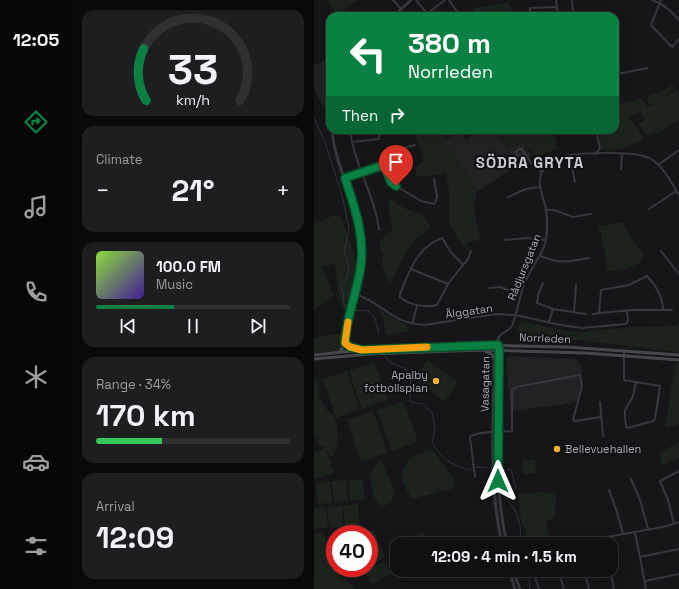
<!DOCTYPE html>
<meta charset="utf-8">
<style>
:root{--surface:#101012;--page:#1e1e20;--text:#f1f3f6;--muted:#9c9d9f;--line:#303032;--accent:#0b8043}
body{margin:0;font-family:"Space Grotesk",sans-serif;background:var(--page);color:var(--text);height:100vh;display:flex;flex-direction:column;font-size:15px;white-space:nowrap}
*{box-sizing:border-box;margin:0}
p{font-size:13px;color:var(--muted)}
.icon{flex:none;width:22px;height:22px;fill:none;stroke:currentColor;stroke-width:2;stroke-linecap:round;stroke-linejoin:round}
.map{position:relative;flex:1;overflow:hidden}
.panel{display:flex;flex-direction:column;gap:10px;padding:10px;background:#09090a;width:242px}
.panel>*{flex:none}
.hud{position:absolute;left:12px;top:12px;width:293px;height:122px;border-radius:12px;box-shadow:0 4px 16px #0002,0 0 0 1px var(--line);background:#0b8043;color:#fff;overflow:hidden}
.speed{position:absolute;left:12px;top:525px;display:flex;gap:8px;font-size:20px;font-weight:700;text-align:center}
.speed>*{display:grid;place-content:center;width:52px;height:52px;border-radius:50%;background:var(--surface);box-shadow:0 4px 16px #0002,0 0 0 1px var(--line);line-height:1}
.speed .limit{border:6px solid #d22;background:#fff;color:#111}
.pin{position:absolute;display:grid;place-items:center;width:34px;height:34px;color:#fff;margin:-41px -17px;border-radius:50% 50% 50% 0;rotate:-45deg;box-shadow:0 0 4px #0007}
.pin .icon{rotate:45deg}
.me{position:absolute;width:44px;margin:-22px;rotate:0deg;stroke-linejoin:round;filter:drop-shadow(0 0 3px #0008)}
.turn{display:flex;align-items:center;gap:14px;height:84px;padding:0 16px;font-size:18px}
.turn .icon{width:52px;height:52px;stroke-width:2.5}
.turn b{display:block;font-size:28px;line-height:34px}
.then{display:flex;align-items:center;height:38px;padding:0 16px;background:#0003;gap:8px;font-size:15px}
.big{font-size:30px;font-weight:600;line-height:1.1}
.panel .widget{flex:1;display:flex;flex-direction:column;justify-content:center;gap:6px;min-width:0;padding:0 14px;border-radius:12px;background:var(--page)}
.panel .dial{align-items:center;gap:0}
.dial svg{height:104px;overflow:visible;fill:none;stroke:var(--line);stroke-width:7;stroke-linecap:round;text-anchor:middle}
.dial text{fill:var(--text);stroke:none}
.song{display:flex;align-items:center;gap:12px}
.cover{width:48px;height:48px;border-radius:6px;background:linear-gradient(135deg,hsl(90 70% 55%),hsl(260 70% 35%))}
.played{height:4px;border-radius:2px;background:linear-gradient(90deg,var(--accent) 40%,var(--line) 40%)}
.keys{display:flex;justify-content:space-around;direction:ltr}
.heat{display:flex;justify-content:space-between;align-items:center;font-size:22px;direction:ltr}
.charge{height:6px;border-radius:3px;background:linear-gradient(90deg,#34c759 34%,var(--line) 0)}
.trip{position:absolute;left:76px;top:537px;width:228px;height:40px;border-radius:12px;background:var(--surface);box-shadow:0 4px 16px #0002,0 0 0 1px var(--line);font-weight:600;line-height:40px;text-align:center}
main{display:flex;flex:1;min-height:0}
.tabs{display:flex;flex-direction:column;width:72px;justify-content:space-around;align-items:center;background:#060607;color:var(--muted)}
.tabs .icon{width:28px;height:28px}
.tabs .selected{color:var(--accent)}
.tabs b{font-size:18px;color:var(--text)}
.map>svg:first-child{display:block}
</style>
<main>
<nav class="tabs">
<b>12:05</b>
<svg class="icon selected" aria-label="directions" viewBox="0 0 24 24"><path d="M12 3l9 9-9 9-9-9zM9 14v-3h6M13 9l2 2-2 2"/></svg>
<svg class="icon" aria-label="music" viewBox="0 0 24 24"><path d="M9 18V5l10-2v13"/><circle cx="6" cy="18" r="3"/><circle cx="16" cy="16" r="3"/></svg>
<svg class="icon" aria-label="phone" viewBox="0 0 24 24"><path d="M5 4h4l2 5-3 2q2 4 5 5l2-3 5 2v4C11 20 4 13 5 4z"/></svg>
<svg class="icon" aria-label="climate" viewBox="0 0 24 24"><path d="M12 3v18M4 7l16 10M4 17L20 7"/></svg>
<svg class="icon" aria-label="car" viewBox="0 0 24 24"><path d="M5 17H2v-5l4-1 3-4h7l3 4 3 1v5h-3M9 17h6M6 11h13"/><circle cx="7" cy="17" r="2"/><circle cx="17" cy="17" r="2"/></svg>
<svg class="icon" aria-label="filters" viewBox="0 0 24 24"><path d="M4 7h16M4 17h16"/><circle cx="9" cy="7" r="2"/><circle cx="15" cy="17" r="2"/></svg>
</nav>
<section class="panel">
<div class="widget dial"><svg viewBox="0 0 100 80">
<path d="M14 69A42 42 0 1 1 86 69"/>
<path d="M14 69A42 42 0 0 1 12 29" stroke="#0b8043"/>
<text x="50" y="56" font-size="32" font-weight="700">33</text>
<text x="50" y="72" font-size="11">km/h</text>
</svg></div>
<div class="widget"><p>Climate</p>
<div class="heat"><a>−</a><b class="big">21°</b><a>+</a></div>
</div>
<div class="widget">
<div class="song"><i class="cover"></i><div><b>100.0 FM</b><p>Music</p></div></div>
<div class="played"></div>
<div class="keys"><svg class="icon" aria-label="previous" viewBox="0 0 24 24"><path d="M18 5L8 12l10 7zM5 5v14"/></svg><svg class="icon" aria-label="pause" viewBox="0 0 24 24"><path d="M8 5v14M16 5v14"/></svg><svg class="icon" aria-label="next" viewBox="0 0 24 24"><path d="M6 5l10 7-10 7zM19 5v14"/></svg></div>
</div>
<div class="widget"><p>Range · 34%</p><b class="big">170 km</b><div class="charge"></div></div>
<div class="widget"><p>Arrival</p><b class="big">12:09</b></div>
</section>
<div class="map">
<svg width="365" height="589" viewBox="0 0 365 589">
<rect width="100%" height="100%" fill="#161618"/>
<path fill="#222225" d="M16,58V104L9,106L0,89V65Z
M146,130L152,139L168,130H180L194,148L209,143L218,155L164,191L136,150L131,140Z
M195,356L263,359L268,367L267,387L263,401L247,405L196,411L192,359Z"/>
<path fill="#1c231d" d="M13,0H44L24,15Z
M195,2L200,16H162L159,8Z
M358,85L361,88L344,100L362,90L365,95V120L343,133H339L332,136L325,124L331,120L326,111L315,118L324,129L330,139C315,147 305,151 287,150L285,130H301V105L328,98L333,107L331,109L339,104H335L333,101L336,95L346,92Z
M82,130H129L132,138L131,140L136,150L163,190L160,206L166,240L153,242L155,249L153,250L144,239L135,221V189L132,173L108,177L102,175L101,168L111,159L100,133L82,135Z
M180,130H240L243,148C225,156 223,160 209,142L195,147Z
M76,199L92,209L109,215L117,228L100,240L90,255L76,286L68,264L69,254L66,246V241L79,229L74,206Z
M21,215L27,217L40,253L43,272L31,313L25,295L21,264L7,266L20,295L0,310V223L2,224C5,222 17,216 21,215Z
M308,222L318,240L330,255L325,263L314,269L294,271L287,234L284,227Z
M65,309L82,320L93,325L94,331L72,335L69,317Z
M206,321L253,331L268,332L322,327L362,326L365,322V352L203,333Z
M22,334H30L29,347L25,350L0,353V339L13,335Z
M114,360L144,383L130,401L100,378Z
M60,362L74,400L48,409L35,371Z
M362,363H365V424L351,428L359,376Z
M33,371L46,409L22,418L9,379Z
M0,377L5,381V396L12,409L20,416L22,421L24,435L21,453L17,457L11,448L20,472L0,480V452L11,448L4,444L0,434Z
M89,401L104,441L78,451L63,410Z
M59,411L73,453L47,462L33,420Z
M365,442V458L348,465L345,453Z
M119,450L140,480V486L137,489L98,499C95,494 92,489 90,484C83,463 101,452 119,450Z
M67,459L81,494L77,501L68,508L59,495L56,474Z
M221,460L222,473L209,474L208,461Z
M49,479L51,500L36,501L34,480Z
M33,480L34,501L20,502L18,481Z
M16,481L18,503L4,504L2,483Z
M232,492L239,494L242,496L241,517L232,521L234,532L239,544H213L211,528L208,527L204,494Z
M44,504L46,526L31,527L29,506Z
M28,506L29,527L15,528L13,507Z
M12,507L14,528L0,529V508Z
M59,530L65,543L55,548V534H50Z
M9,532L21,558V568H23L25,575L44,589H0V534Z
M108,532L120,544H90L92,542Z
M66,544L71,558L55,565V549Z
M71,561L77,574L57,584L51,571Z"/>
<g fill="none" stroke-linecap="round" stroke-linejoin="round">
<path stroke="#2c353c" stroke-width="1" d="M0,118L11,142L29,199L35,229L30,252L35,269L33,278L26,285L30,294L29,300L31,307L35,309
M39,310L55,311L61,318L65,334
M71,356L76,362L92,369L97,382L96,397
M96,399V402L109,404L118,412L121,429L118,443C129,461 136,463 155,470L159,468
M161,467L173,468
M189,470H197L202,487L193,499C205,513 208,526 206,544
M214,570L216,589"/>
<path stroke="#37383d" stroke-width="2" d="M79,0L87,9
M102,0L115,16
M135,0L146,16
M242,0L244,16
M258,0L259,16
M338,0C350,4 357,11 365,20
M347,0L337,25L358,47L365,39
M110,16L131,0
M215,16L216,8L242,7
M301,72L309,73L333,68
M36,130C40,165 61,195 65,230
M38,142L65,139V130
M101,145L69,153L70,165L77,182L79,184L107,201L120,204L122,201L123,196L120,179
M92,148L98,167
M282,154L286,148L282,130
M212,155L208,149H205L202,152L203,156L212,155L217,163L228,172
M256,156L261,182
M344,165L365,150
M307,169L308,154
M31,178L70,165
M194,197L212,189L226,187
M335,209L362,191
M232,210H240L259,217L277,214
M128,238L136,251L149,265L134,284L123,305C112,308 94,305 86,297V294C95,272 103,247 128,238Z
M190,240L213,238L231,240
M347,251L365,274
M226,256C247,264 253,262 275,258
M149,265L154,259L157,251
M97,269L134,284
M333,276C342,285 349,298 349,310H319L285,313L287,290L315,285Z
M229,283L224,295L223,303L239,309L272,314
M175,288L186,287L206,294
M41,294C57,299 68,309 83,318C91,323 101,324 110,325L182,314L201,315L247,325L268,328L312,324L314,321L313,311
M349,310H358
M260,312L262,285
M279,314L285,313
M235,322L239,309
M98,324L103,306
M183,345C183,332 191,335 197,327C201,322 206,296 209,287C214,273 223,262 229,249C234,237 234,223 232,210C230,197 222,184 228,172C231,165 237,161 244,158C261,152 321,150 337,159C350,167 357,182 365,195
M310,351V380L322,382L319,396L311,410V418L312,427L314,428L339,421L341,419L346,386L322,382
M286,402L289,436
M161,477L156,437C162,431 188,432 198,431V390L202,387L266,375L268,386L259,420L261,421L287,417
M317,479L326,500L334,529
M295,490L303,512L309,534
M360,524L354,500L346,481L365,471
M321,532L332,589
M292,544L291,539L293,537L354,526L365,522
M326,557L365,549
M244,570L250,589
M270,570L275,589
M296,570L300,589
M220,574L225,589
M331,581L365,574"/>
<path stroke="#37383d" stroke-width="3" d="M80,16L97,0
M18,130C21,168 44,202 47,240C50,276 33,308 31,343
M183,345L181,349L180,358C180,420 174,483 188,544
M183,345L185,349C185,413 178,481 193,544
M195,570L201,589
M199,570L206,589"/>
<path stroke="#45474d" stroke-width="3" d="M31,343L36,347L42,348
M171,351L176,353L180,358
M25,352L28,349L31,343
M0,355L48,350L159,345L253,347L365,355
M185,358L190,351
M0,359L56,354L170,350L272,353L365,360"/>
</g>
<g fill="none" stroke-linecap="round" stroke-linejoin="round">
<defs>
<path id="route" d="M82,186L77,182L70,165L31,178C41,208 52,239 46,271C42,295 32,319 31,343L36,347L48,350L184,345L185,349L184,481"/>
</defs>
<use href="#route" stroke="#07532c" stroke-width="10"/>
<use href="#route" stroke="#0b8043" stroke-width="7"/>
<path stroke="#f59e0b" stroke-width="7" d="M34,322L31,343L36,347L48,350L113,347"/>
</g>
<g fill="#f2b134" stroke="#111113" stroke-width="1.5">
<circle cx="122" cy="381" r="4"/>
<circle cx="243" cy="449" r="4"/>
</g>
<g text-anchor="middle" stroke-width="4" stroke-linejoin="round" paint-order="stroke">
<g font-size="11" fill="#a8adb8" stroke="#111113">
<text transform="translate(210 267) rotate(-68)" y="4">Rådjursgatan</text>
<text transform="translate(155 311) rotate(-8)" y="4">Älggatan</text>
<text transform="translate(231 338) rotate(2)" y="4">Norrleden</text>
<text transform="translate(171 384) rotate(-89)" y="4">Vasagatan</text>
</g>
<g font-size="11" fill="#a8adb8" stroke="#111113" text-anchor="end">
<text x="114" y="379">Apalby<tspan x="114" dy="13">fotbollsplan</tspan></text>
<text x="251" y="453" text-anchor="start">Bellevuehallen</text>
</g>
<g font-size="15" font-weight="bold" letter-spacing="1" fill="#c9ccd4" stroke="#111113">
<text x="216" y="168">SÖDRA GRYTA</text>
</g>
</g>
</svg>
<div class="speed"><div class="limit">40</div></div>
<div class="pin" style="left:82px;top:186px;background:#d93025"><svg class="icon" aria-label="arrive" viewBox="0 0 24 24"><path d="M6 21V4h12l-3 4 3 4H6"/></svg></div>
<svg class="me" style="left:184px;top:481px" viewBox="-20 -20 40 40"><path d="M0-17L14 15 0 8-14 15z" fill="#0b8043" stroke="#fff" stroke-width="4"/></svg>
<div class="trip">12:09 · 4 min · 1.5 km</div>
<div class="hud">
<div class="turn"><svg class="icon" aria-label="left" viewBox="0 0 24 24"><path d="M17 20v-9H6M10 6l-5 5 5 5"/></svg><div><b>380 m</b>Norrleden</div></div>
<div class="then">Then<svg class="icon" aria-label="right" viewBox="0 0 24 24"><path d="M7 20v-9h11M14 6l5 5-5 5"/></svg></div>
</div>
</div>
</main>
